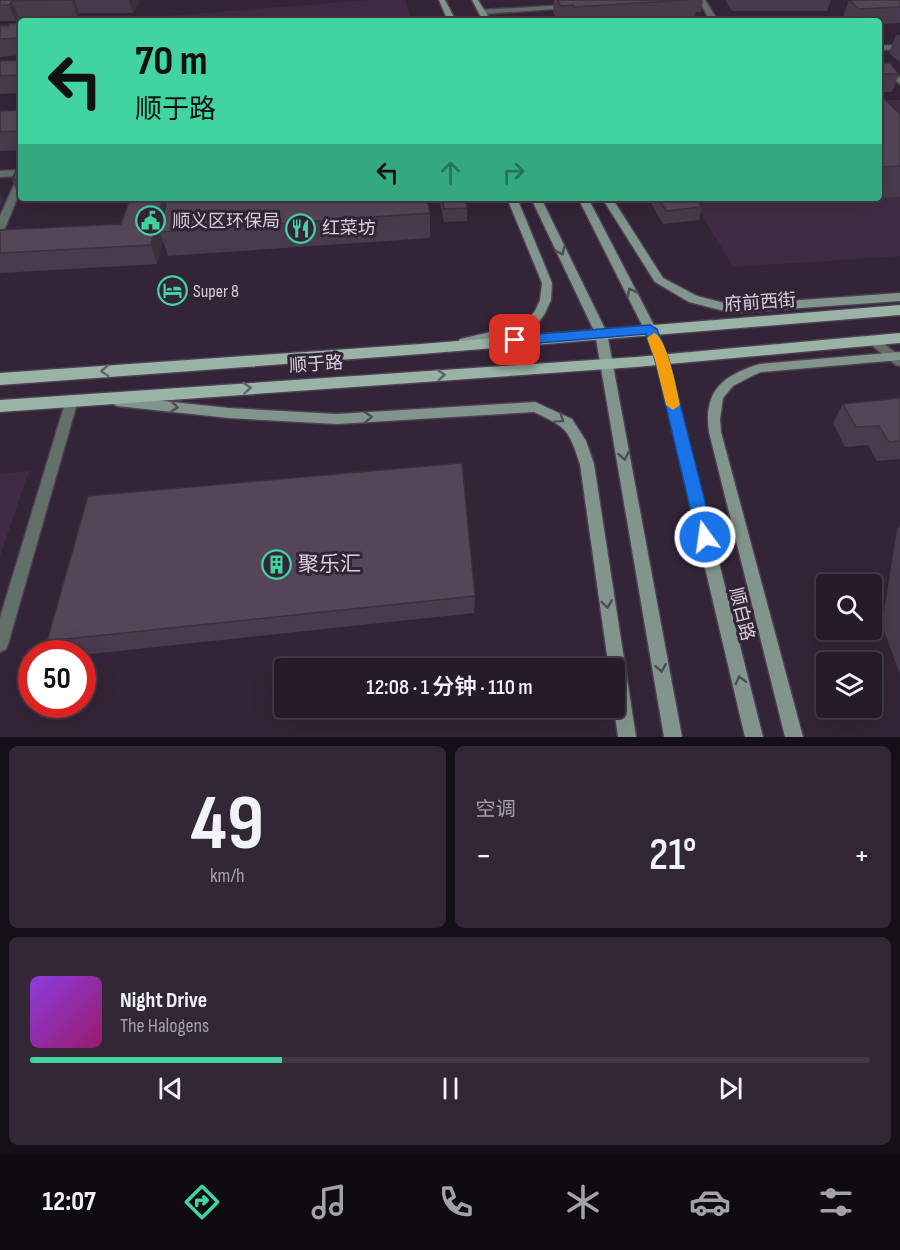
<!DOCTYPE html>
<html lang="zh">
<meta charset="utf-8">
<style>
:root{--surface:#261b29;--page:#322835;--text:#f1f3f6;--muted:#a4a1a8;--line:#423946;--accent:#41d4a1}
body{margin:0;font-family:"Sofia Sans Condensed","Noto Sans SC",sans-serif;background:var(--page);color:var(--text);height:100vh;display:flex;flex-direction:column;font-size:22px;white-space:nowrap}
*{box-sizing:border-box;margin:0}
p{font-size:20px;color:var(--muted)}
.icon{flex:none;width:33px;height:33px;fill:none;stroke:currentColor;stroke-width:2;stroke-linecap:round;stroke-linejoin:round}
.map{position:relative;height:737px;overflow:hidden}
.side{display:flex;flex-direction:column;gap:9px;padding:9px;background:#150f17;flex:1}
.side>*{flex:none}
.top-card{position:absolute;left:18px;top:18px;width:864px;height:183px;border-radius:6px;box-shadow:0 6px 24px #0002,0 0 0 2px var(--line);background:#41d4a1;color:#111;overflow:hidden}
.buttons{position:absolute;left:816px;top:574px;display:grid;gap:12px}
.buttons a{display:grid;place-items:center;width:66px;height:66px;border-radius:6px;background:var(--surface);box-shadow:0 6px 24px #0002,0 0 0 2px var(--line);font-size:30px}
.speed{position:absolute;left:18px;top:640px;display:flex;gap:12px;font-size:30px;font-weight:700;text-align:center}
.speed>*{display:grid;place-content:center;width:78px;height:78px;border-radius:50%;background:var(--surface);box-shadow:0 6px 24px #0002,0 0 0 2px var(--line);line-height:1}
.speed .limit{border:9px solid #d22;background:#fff;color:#111}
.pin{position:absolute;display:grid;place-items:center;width:51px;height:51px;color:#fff;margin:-26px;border-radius:12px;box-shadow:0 3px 9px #0006}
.me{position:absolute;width:66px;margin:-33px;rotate:346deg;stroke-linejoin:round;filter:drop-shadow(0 0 4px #0008)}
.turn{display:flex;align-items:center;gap:21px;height:126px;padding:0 18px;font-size:27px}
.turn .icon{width:78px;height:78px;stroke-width:2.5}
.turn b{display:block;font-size:42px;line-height:51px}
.lanes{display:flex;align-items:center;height:57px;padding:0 18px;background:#0003;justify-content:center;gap:30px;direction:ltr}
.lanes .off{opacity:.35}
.big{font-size:45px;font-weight:600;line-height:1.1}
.side .card{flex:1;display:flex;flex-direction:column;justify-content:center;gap:9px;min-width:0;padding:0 21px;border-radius:9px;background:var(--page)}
.side .dial{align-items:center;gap:0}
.dial b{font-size:78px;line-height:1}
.song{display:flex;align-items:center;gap:18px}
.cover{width:72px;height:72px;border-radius:9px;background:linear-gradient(135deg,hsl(270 70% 55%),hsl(320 70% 35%))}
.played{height:6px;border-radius:3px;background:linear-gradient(90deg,var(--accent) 30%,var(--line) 30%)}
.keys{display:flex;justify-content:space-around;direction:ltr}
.heat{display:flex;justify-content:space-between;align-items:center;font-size:33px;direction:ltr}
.side .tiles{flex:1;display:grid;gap:9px;grid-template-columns:1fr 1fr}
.card:last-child{grid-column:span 2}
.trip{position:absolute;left:274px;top:658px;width:351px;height:60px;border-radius:6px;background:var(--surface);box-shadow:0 6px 24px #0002,0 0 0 2px var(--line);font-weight:600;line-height:60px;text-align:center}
.tabs{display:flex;height:96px;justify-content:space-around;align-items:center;background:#0f0b10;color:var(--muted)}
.tabs .icon{width:42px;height:42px}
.tabs .active{color:var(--accent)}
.tabs b{font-size:27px;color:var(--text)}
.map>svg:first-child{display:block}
</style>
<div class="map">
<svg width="900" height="737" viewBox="0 0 900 737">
<rect width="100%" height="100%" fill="#332437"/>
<path fill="#3f2c44" d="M370,0H405L412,21H141V18Z
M879,100H900V256L733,267L696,205L682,198H879Z
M28,471H29L0,556V474Z"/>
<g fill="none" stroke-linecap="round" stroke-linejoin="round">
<defs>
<path id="service" d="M699,0H705L718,21H710Z
M900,45V49L879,50V46Z
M879,61L900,78V84L879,67Z
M21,170V189L5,228L0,231V216L18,176L0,177V171Z
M873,336L900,356V366L896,365L869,343L867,340Z"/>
<path id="minor" d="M568,5L571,7L570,8L482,14L479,12L482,10Z
M72,395L76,397L78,400L8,644L6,649L0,652V618L66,400L68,397Z"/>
<path id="secondary" d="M439,0H445L456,21H448Z
M472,0H478L491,21H483Z
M507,198H517L552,283L551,300L544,315L536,325L525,332L508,338L464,346L460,345L458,342L460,339L517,326L528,320L535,311L540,300L542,283Z
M531,198H541L607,333L682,737H664L595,333Z
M578,198H588L656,329L668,360L763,737H745L656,360L644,329Z
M602,198H612L663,278L697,296L732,305L900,293V301L732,313L689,302L655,282Z
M900,352V360L761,372L752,376L733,386L723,398L720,419L721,432L803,737H785L709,432C703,391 723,375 760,364Z
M117,396L229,408L337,414L535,402L572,419L586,441L594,464L636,737H618L614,708L615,669H609L580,464C568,428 567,428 534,412L337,424L229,418L117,406L113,404L111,401L113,398Z"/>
<path id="primary" d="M900,305V315L421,354L0,385V373L421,344Z
M900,333V343L636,367L0,412V400L636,357Z"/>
</defs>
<use href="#service" stroke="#4e4052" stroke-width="3"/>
<use href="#minor" stroke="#4e4052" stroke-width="3"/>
<use href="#secondary" stroke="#4e4052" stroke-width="3"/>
<use href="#primary" stroke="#4e4052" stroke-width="3"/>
<use href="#service" fill="#636f69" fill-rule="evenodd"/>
<use href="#minor" fill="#636f69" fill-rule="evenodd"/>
<use href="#secondary" fill="#82958c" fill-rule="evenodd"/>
<use href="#primary" fill="#9ab3a7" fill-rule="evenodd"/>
</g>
<path fill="#493b4d" d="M0,0H138L139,3L133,13H79L77,17L19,18L16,21H0Z
M554,0H703L701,12H696L695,16L613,21H559L553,12Z
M725,0H831L827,11H732Z
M849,0H900V23L879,24V21H848L843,17Z
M21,23V55L0,57V26Z
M896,35H900V63L889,53Z
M21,60V93L0,94V61Z
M879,62L899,74L892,92H879Z
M879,94L900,114V197L835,201L832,198H879Z
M21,110V150L0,151V111Z
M21,166V198H35L20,199L12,180Z
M439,198H465L467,208V221L444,222Z
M648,198H696L702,207L699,220L663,224Z
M430,213V238L168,256L163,241L157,264L0,273V230L121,224Z
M900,398V459L877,461L868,445L845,447L833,423L843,404Z
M900,525V675L882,625L897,529Z
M475,596L474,613L82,655V654H57L47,641Z"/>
<path fill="#3c303e" d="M72,0H75L79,13L77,17Z
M129,0H138L139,3L133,13Z
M12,1L19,18L16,21L9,5Z
M0,190L4,199L0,209Z
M163,198H173L160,232L163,241L157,264L151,245Z"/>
<path fill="#554559" stroke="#3c303e" stroke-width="1.5" d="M0,0H72L12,1L9,5H0Z
M557,0H688L574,7L573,5L561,6Z
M849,0H900V7L859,9Z
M114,18L113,21H65Z
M778,20H802L803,21H778Z
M21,23V38L0,39V26H9V24Z
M21,60V75L0,76V61Z
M879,62L880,63H890L899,74H879Z
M879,94L900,114V166L879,167Z
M21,110V131L0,132V111Z
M18,166H21V179L12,180Z
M130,198H163L151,245L0,253V230L121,224Z
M167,198H427L430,213L160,232Z
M442,198H465L467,208L444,209Z
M658,198H696L702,207L666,211Z
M900,398V441L889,442L879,426L856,427L843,404Z
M462,463L475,596L47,641L88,496Z"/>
<defs><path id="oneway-chevron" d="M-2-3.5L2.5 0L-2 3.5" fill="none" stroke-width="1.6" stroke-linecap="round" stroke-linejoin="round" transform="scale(1.5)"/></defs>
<g stroke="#4f4c55">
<use href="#oneway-chevron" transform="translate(561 251) rotate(65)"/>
<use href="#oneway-chevron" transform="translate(631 292) rotate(-117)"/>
<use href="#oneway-chevron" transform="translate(174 407) rotate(6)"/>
<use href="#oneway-chevron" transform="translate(368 417) rotate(-4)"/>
<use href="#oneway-chevron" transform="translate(560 419) rotate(35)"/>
<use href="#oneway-chevron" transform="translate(624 456) rotate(80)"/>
<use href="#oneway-chevron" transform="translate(607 604) rotate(82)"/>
<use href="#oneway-chevron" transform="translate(661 668) rotate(80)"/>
<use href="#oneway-chevron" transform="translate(740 680) rotate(-104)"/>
</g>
<g stroke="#616469">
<use href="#oneway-chevron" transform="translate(105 371) rotate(176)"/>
<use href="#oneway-chevron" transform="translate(441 375) rotate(-4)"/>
<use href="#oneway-chevron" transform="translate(247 388) rotate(-4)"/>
</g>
<path fill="#1a73e8" stroke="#114b97" stroke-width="1.5" d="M650,325L657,329L669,360L714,537L711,542L705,544L700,542L697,537L655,360L646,334L515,345L509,340L515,336Z"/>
<path fill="#f59e0b" d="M654,333C667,337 677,390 680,405L673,410L666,405L655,360L647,338Z"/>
<defs>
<symbol id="civic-ring" viewBox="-11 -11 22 22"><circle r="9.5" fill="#332437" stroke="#41d4a1" stroke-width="1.5"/><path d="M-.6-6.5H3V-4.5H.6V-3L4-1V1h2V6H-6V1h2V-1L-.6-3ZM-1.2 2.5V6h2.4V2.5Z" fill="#41d4a1"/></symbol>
<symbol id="restaurant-ring" viewBox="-11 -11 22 22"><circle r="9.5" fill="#332437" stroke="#41d4a1" stroke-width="1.5"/><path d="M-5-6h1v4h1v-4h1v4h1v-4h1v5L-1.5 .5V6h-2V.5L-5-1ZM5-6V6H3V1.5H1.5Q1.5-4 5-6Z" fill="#41d4a1"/></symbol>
<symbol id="hotel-ring" viewBox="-11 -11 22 22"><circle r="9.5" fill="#332437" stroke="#41d4a1" stroke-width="1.5"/><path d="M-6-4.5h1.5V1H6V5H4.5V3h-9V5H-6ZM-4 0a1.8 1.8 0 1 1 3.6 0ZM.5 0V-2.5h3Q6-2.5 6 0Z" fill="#41d4a1"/></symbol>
<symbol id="building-ring" viewBox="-11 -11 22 22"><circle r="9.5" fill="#332437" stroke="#41d4a1" stroke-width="1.5"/><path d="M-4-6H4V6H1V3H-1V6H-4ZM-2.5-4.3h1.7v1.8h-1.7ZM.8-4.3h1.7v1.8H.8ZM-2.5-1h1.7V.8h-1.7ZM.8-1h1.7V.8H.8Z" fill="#41d4a1"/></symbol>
</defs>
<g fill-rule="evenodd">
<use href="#civic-ring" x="134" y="204" width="33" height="33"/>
<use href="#restaurant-ring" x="284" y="212" width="33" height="33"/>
<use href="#hotel-ring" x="156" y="274" width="33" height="33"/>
<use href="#building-ring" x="260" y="548" width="33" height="33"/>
</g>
<g text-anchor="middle" stroke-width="6" stroke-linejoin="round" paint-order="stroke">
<g font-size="18" fill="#dad1dd" stroke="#332437" text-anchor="start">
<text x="172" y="227">顺义区环保局</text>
<text x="322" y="234">红菜坊</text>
<text x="193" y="297">Super 8</text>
</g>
<g font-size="18" fill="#dad1dd" stroke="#332437">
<text transform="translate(760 302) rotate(-4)" y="6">府前西街</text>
<text transform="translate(316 364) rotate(-4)" y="6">顺于路</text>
<text transform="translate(742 614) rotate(76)" y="6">顺白路</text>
</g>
<g font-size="21" fill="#dad1dd" stroke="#332437" text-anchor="start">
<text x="298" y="571">聚乐汇</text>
</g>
</g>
</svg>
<div class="buttons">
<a><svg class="icon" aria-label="search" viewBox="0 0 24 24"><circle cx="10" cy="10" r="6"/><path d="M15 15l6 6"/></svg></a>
<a><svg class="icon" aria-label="layers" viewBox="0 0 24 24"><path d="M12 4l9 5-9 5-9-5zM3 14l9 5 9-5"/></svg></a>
</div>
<div class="speed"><div class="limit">50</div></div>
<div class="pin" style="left:515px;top:340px;background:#d93025"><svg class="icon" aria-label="arrive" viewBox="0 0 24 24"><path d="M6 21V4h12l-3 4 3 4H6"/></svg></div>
<svg class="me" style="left:705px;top:537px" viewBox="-20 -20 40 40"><circle r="17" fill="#1a73e8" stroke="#fff" stroke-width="3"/><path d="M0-11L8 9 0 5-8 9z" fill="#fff"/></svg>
<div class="trip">12:08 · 1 分钟 · 110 m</div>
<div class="top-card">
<div class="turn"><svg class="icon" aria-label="left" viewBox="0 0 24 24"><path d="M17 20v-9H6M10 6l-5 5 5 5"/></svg><div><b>70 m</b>顺于路</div></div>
<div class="lanes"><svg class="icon" aria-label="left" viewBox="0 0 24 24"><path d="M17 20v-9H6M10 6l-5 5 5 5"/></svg><svg class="icon off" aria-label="ahead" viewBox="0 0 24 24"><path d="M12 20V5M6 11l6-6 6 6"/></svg><svg class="icon off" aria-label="right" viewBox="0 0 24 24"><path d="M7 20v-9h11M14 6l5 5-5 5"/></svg></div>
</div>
</div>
<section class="side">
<div class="tiles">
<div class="card dial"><b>49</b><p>km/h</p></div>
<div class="card"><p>空调</p>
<div class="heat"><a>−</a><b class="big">21°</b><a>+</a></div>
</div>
<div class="card">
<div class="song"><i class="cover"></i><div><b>Night Drive</b><p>The Halogens</p></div></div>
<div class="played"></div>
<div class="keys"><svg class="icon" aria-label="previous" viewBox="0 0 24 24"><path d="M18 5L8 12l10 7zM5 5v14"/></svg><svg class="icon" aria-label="pause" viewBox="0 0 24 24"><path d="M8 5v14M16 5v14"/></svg><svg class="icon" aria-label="next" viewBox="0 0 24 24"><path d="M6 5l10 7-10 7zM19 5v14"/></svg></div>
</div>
</div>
</section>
<nav class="tabs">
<b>12:07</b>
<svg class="icon active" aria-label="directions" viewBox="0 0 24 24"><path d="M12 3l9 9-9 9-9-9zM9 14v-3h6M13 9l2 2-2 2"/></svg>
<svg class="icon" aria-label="music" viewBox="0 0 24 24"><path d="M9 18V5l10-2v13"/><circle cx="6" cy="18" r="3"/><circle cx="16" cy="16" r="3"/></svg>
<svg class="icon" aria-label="phone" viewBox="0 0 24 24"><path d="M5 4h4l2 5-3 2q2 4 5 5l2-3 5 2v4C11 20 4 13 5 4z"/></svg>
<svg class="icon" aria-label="climate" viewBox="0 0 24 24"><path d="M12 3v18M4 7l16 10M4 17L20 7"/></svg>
<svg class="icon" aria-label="car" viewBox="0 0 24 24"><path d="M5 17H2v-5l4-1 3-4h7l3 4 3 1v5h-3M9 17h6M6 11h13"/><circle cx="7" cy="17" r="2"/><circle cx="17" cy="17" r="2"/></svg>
<svg class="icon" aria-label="filters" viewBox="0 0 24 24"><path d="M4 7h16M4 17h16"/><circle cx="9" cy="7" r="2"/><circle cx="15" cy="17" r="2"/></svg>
</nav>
